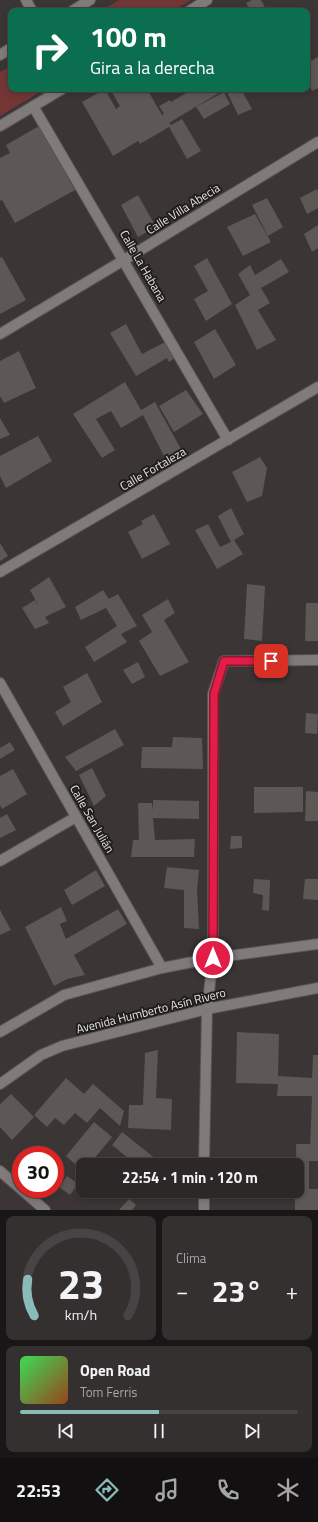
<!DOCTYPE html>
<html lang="es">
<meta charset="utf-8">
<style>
:root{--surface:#2c2828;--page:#343030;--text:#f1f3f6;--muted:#a6a6a8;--line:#484445;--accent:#8bbbb9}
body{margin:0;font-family:"Titillium Web",sans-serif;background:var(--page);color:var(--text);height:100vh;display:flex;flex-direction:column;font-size:15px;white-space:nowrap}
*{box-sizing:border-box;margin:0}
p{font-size:13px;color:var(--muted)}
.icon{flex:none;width:22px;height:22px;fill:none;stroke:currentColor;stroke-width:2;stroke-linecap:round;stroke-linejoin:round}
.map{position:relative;height:1210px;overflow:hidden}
.sheet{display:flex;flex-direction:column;gap:6px;padding:6px;background:#181616;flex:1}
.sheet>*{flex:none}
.banner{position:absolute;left:8px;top:8px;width:302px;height:84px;border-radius:8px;box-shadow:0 2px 6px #0003,0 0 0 1px var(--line);background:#0b6e4f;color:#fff;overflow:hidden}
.speed{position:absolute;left:12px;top:1146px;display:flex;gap:8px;font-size:20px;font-weight:700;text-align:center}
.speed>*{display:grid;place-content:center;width:52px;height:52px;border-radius:50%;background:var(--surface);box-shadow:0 2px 6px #0003,0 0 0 1px var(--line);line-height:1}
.speed .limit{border:6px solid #d22;background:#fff;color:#111}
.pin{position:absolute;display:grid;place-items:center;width:34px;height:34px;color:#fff;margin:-17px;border-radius:8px;box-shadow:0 2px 6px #0006}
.me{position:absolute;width:44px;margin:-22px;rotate:0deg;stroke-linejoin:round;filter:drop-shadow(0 0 3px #0008)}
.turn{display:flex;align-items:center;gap:14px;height:84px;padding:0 16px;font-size:18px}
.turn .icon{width:52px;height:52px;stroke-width:2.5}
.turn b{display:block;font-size:28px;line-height:34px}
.big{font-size:30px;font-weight:700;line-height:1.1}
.sheet .tile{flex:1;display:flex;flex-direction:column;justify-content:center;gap:6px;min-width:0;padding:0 14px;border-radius:8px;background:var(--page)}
.sheet .dial{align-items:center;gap:0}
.dial svg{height:104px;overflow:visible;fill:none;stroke:var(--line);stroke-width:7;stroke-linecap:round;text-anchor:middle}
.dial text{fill:var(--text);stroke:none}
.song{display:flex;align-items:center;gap:12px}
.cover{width:48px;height:48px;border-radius:6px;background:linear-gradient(135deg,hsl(130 70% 55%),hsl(20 70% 35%))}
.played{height:4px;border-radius:2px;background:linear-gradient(90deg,var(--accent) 50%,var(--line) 50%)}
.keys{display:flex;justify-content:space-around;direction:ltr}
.heat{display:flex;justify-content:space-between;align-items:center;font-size:22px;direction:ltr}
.sheet .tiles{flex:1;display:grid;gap:6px;grid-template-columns:1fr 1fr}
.tile:last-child{grid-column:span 2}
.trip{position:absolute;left:76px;top:1158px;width:228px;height:40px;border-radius:8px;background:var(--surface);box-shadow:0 2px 6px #0003,0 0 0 1px var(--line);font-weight:700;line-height:40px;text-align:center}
.dock{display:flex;height:64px;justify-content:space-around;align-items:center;background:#121010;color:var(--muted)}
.dock .icon{width:28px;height:28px}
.dock .current{color:var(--accent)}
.dock b{font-size:18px;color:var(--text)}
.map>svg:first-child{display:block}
</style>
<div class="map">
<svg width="318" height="1210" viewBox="0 0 318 1210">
<rect width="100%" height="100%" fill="#3b3535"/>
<path fill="#743634" d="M119,0H191L172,11H101Z
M11,66V89H45L0,116V72Z"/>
<path fill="#5d5756" d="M252,0H261L267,11H251L246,3Z
M318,57V88L312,91L307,80V63Z
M105,89L116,109L120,106L110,89H147L162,115L164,114L159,106L170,100L171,102L193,89H221L222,91L169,123L171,125L182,119L201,151L187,159L169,127L140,144L138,141L113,156L82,102Z
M228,89H241L252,109L238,115L226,90Z
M224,92L230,104L204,119L196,107Z
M39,126L75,190L15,223L2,200L0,201V158L10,153L6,145Z
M317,189L318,192V208L307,214L300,198Z
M138,195L156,227L138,237L121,205Z
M267,198L283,227L268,236L252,205Z
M255,214L271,242L243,256L227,227Z
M318,225V248L312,252L304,234Z
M2,257L26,300L0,314V258Z
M207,258L232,304L206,321L194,299L208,291L194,266Z
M281,259L289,272L261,288L270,303L258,310L276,340L257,350L235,305L250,295L238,274L250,265L255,275Z
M126,324L142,354L167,341L177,356L169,362L167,358L136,376L110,333Z
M215,329L236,365L214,379L194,342Z
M19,351L36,388L4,403L0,396V361Z
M125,382L141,410L155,402L182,451L166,460L143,415L121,428L111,411L96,419L115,450L102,458L73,414Z
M186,390L203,414L174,432L159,406Z
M0,418L10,435L0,439Z
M38,436L52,461L6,488L0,476V456Z
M260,457L267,468L262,496L247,502L232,472Z
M231,508L244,534L234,540L243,554L217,569L195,530L208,524L220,547L231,542L218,516Z
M154,514L170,544L142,559L128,532L143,524L141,521Z
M0,543L8,556L0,561Z
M49,577L66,607L45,617L49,623L35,629L22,608L35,600L39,606L30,590Z
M247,584L265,586L262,641L244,639Z
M103,590L109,599L118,594L137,626L121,634L127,642L94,662L85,647L117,626L106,608L81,620L75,607Z
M168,599L175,613L164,620L189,662L160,676L139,641L152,632L142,615Z
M306,603H318V641H305Z
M138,662L145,677L132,684L123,670Z
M87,673L102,702L63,726L55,712L71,702L63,687Z
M306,713L318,714L317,734L305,733Z
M115,729L124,745L76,771L65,757Z
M173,737L202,738L203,769L141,768L142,747H172Z
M10,742L15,750L0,759V748Z
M92,768L106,796L94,806L79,775Z
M13,769L27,794L2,809L0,805V776Z
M254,787H303V812L254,813Z
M306,791L318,792V821H305Z
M153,800L199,801V819L153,818L155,840L195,839L194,857H131L133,840H139L138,803H152L153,811Z
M7,814L16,830L0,838V818Z
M231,836H242V848L230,849Z
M167,867L199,870L197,890L199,929L184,928V890L164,888Z
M96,870L105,886L72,905L64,890Z
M254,879L270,880L269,911L262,910L263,895L253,893Z
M305,879H318V900L303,899Z
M61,907L67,921L60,924L66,939L118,909L127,924L74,955L85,975L67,979L54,986L25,927Z
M0,910L11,930L0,935Z
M237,1032L279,1034L278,1076L312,1078L313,1055H318V1161H309V1189H318V1210H295V1191H297L296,1144H310V1151L312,1096H277L278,1084L236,1083Z
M158,1050L156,1098L172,1099L171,1130L128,1128L129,1105H143L145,1053Z
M66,1078L84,1094L93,1084L124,1111L120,1126L100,1108L87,1123L75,1113L64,1125L55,1118L47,1127L34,1115Z
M11,1094L34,1117L12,1140L0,1127V1104Z
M94,1122L112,1137L89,1165H83V1171L66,1156Z
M122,1132L146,1151L163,1165H140L136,1162L135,1164L112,1145Z
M67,1176L78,1184L70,1195L59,1187Z
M132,1191H148L143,1199Z
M129,1199L136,1205L132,1210H119Z"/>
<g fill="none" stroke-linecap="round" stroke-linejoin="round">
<defs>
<path id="lane" d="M0,861L76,817"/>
<path id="street" d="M26,0L32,11
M72,11L90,0
M189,11L207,0
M0,55L11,48
M33,106L228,440
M0,126L62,89
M0,334L124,260L318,142
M0,572L318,387
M0,683L162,968
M0,1032L64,995L162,968L213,958L318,944
M0,1084L41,1055L62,1046L207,1009L318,988
M204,1165L207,1009L213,958V694L224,661L318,660
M0,1171L45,1210
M204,1210V1191"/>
</defs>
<use href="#lane" stroke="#595453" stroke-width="12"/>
<use href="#street" stroke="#595453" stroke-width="12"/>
<use href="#lane" stroke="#817a7a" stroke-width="10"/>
<use href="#street" stroke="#817a7a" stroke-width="10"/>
</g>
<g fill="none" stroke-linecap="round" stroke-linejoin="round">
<defs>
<path id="route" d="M213,958L214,694L224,661H271"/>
</defs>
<use href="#route" stroke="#92132f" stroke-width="10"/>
<use href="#route" stroke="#e11d48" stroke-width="7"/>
</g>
<g text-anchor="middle" stroke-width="4" stroke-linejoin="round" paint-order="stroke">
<g font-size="12" fill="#e6e2e2" stroke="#201e1d">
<text transform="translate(183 209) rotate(-32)" y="4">Calle Villa Abecia</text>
<text transform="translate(143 266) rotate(60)" y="4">Calle La Habana</text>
<text transform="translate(153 469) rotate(-30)" y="4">Calle Fortaleza</text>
<text transform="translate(92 819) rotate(60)" y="4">Calle San Julián</text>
<text transform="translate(151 1011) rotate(-14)" y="4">Avenida Humberto Asín Rivero</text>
</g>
</g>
</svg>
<div class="speed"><div class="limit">30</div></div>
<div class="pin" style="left:271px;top:661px;background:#d93025"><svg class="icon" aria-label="arrive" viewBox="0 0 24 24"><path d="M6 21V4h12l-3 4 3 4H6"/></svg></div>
<svg class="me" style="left:213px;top:958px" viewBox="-20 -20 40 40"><circle r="17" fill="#e11d48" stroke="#fff" stroke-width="3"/><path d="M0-11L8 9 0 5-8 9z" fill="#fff"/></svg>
<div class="trip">22:54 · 1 min · 120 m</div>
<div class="banner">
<div class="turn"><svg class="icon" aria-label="right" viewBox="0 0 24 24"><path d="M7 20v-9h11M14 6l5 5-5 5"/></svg><div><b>100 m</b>Gira a la derecha</div></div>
</div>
</div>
<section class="sheet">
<div class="tiles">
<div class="tile dial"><svg viewBox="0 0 100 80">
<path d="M14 69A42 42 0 1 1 86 69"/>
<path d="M14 69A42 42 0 0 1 9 41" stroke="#8bbbb9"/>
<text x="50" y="56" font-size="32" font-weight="700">23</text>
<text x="50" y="72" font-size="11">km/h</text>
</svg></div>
<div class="tile"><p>Clima</p>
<div class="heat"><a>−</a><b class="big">23°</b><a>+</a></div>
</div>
<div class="tile">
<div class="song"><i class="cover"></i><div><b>Open Road</b><p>Tom Ferris</p></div></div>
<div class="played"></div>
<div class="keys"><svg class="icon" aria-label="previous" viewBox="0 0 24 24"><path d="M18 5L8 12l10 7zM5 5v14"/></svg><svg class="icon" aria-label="pause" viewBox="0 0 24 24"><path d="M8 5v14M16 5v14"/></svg><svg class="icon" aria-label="next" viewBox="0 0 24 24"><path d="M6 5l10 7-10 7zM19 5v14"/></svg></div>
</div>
</div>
</section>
<nav class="dock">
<b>22:53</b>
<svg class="icon current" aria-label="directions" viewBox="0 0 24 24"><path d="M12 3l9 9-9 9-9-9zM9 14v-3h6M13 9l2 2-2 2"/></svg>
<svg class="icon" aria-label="music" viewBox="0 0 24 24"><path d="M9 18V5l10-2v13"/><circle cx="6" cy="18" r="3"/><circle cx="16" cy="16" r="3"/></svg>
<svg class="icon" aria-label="phone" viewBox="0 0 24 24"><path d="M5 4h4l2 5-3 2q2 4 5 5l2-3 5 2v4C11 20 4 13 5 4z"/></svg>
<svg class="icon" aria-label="climate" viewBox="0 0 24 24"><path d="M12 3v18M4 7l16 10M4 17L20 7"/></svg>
</nav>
